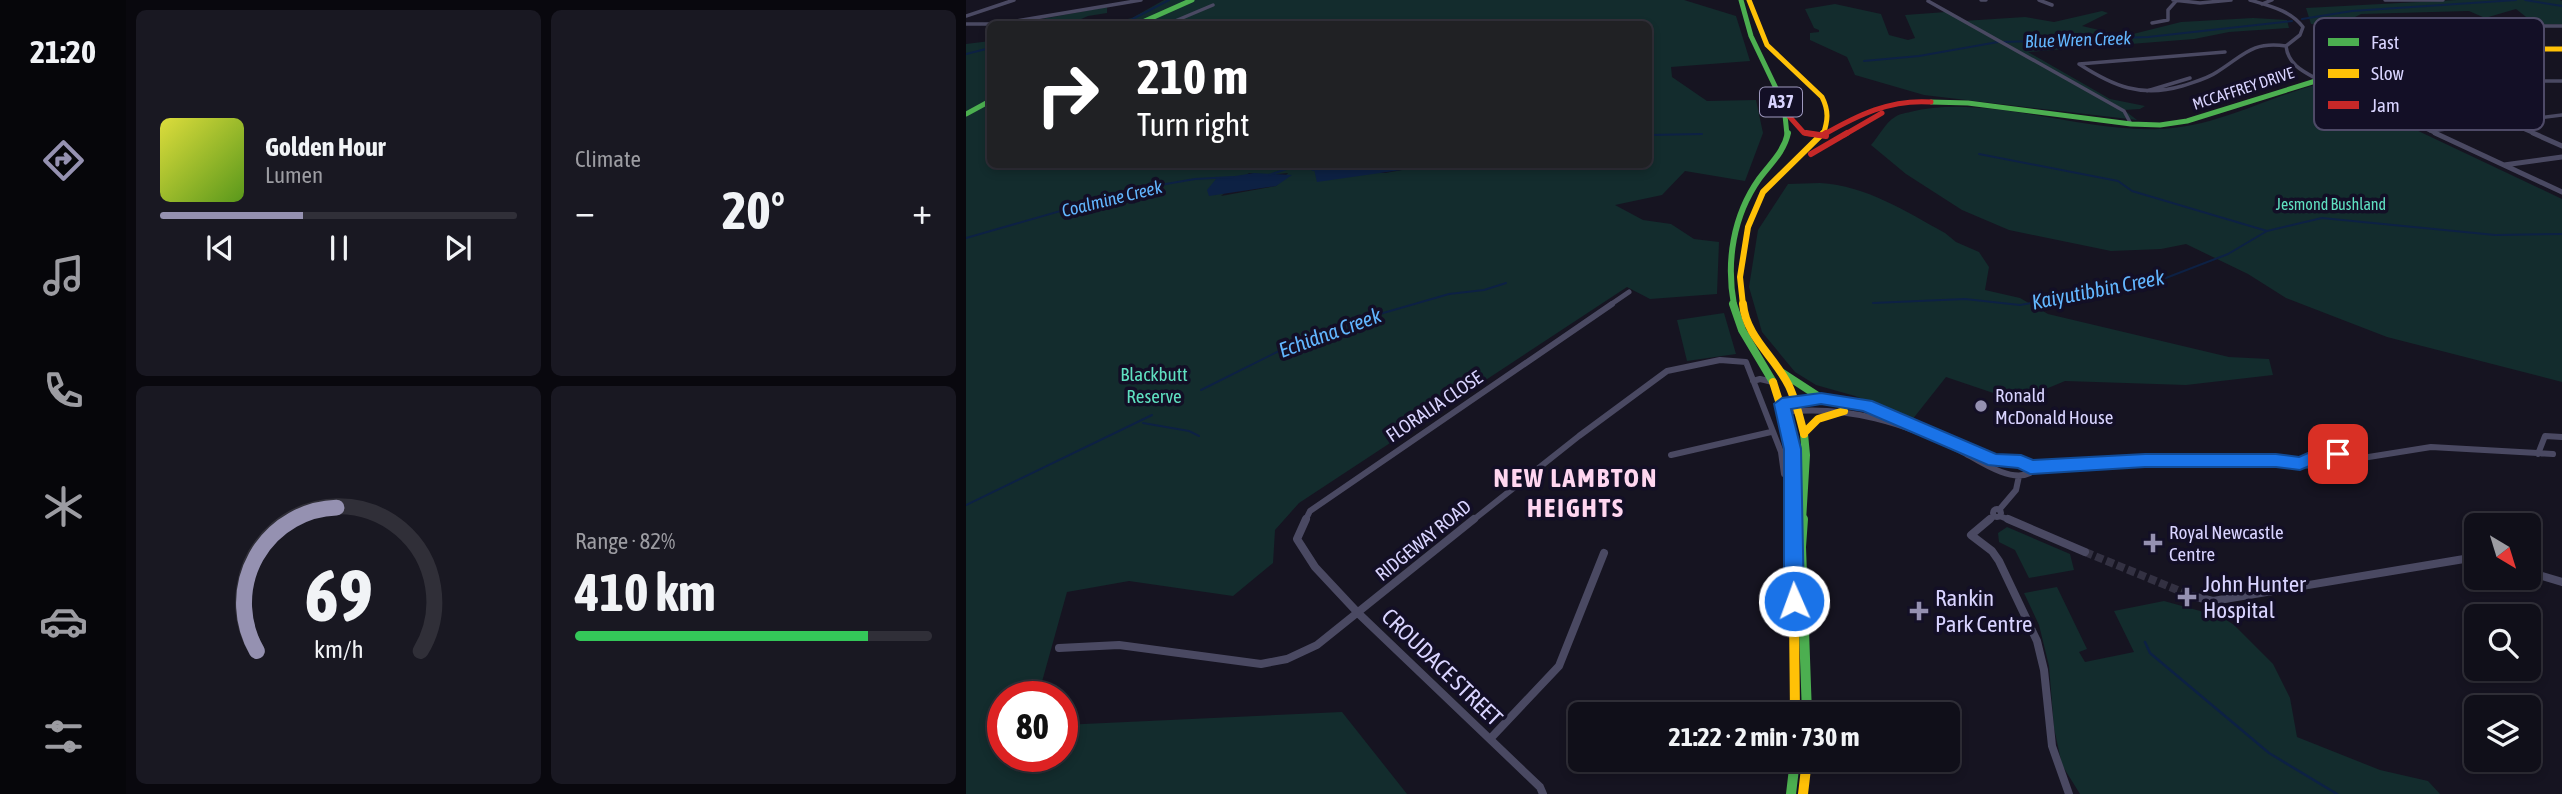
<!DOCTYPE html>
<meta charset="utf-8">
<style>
:root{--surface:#100f19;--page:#191822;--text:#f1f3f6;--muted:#9c9ca2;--line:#302f38;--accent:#9591b1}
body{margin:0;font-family:"Asap Condensed",sans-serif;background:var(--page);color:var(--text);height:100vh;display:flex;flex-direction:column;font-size:26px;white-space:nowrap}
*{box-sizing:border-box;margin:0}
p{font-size:23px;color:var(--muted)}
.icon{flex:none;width:38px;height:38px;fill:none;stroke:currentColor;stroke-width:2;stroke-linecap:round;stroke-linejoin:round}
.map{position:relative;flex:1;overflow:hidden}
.sheet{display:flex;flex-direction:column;gap:10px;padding:10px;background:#09080e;width:840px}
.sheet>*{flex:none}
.banner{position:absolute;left:21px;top:21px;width:665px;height:147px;border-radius:10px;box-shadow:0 4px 10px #0003,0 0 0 2px var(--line);background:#202124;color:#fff;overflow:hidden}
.needle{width:46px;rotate:142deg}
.fabs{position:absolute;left:1498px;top:513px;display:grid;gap:14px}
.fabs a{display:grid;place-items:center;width:77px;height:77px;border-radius:10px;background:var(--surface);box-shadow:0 4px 10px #0003,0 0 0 2px var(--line);font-size:35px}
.speed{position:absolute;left:21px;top:681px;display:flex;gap:14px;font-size:35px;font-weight:700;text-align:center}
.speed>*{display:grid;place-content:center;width:91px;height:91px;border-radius:50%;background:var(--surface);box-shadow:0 4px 10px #0003,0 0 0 2px var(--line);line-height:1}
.speed .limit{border:10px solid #d22;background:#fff;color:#111}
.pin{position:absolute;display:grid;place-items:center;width:60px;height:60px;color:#fff;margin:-30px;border-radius:14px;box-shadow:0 4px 10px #0006}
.me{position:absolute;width:77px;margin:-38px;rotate:358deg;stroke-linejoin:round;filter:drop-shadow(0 0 5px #0008)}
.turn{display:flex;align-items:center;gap:24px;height:147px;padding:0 35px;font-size:32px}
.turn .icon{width:91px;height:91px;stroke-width:2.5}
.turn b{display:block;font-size:49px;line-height:60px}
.big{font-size:52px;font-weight:700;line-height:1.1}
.sheet .widget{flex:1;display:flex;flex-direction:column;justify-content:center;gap:10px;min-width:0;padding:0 24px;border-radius:10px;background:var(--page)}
.sheet .dial{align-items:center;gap:0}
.dial svg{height:182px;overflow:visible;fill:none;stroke:var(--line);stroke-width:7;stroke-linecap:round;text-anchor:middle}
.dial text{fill:var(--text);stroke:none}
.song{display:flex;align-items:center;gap:21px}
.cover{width:84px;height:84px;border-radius:10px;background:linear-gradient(135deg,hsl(60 70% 55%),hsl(90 70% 35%))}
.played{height:7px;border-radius:4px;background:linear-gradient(90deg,var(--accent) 40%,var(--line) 40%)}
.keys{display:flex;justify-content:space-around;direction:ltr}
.heat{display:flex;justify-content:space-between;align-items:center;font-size:38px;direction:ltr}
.charge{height:10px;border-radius:5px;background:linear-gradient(90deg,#34c759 82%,var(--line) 0)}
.sheet .tiles{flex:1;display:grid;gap:10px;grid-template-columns:repeat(2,1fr)}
.trip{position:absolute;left:602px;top:702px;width:392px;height:70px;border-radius:10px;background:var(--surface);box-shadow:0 4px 10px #0003,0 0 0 2px var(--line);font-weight:700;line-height:70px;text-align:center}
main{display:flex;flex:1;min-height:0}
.tab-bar{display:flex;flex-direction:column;width:126px;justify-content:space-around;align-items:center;background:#06060a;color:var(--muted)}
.tab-bar .icon{width:49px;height:49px}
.tab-bar .current{color:var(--accent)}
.tab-bar b{font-size:32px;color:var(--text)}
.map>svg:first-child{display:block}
</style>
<main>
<nav class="tab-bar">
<b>21:20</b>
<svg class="icon current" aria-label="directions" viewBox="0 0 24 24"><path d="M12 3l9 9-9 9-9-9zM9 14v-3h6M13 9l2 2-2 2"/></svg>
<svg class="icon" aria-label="music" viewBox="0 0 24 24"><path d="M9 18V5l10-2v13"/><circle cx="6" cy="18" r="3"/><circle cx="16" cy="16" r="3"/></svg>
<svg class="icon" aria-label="phone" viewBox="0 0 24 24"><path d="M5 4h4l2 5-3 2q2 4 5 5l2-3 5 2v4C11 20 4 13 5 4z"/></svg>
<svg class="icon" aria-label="climate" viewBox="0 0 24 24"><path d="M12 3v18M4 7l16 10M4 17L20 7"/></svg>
<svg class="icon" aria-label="car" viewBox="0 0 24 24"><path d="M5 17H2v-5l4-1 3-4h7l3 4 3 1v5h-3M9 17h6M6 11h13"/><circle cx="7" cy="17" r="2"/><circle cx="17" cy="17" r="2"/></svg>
<svg class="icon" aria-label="filters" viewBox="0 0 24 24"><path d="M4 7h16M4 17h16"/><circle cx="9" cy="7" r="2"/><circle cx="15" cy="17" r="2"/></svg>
</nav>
<section class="sheet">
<div class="tiles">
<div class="widget">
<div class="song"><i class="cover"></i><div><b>Golden Hour</b><p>Lumen</p></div></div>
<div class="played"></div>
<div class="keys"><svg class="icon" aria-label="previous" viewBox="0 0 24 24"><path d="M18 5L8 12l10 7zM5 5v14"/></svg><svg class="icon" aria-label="pause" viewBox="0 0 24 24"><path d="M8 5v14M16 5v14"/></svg><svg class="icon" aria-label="next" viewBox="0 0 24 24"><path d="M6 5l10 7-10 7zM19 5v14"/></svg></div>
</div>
<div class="widget"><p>Climate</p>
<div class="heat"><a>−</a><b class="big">20°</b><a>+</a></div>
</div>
<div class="widget dial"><svg viewBox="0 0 100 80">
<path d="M14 69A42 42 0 1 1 86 69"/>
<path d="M14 69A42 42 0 0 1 49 6" stroke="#9591b1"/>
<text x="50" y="56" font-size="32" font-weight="700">69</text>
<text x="50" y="72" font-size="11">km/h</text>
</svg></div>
<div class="widget"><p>Range · 82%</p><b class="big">410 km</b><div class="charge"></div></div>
</div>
</section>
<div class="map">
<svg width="1596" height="794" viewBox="0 0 1596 794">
<rect width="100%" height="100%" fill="#161421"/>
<path fill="#132c2d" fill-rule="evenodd" d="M198,0H718L770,16L784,61L705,67L706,77L741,101L790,100L797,133L779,181L719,171L696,195L649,205L677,220L705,224L728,239L753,242L751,294L684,299L661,287L333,503L309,530L307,563L267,596L163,581L101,592L72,696H37V756H96V725L376,712L441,794H0V44L24,41V164L347,165V170L398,173H419L470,164H682V24H139L166,18ZM283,173L300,175L322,173L310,186L255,196Z
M1490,0H1594L1596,1V24H1569L1550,9L1519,18L1503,11L1395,14L1375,24H1345L1340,8Z
M869,4L915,14L923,35L942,40L949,38L939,15L980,12L997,21L1059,17L1088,22L1136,11L1142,13L1116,26L1159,36L1215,22L1287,18L1321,20L1323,28L1263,32L1228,39L1062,52L1144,99L1179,106L1174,109L1158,110L1171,120L958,95L889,75L881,57L844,40V33L853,32V30L848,28L839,9Z
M141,7V13L122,16L104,24H49Z
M1353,84L1596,199V382L1421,337L1320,298L1282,274L1220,244L1195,249L1145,251L1043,230L996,210L940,174L905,145C912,137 920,122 929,117C933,114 940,113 944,112C1021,93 1114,133 1194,129C1251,127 1299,98 1353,84Z
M854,183C901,186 939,211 979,233L990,242L1013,252L1023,267L1019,290L1054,298L1082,314L1263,357L1303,359L1307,375L1220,385L1099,381L1051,401L980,377L946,420L889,396L850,385L829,372L796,332L783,287L792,230L822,184Z
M758,313L770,354L721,361L711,320Z
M1041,527L1104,554L1108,570L1063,578L1049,550L1033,542L1032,533Z
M1091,587L1121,649L1113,652L1119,662L1168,652L1148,611L1198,601L1256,617L1268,625L1307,664L1324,698L1331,737L1414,770L1462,781L1474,794H1114L1096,765L1088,728L1083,666L1073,625L1058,593Z"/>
<path fill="#0d2144" d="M347,165H470L351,182Z
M288,173L326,175L310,186L243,196L241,190L250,179Z"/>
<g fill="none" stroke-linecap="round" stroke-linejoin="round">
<path stroke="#0d2144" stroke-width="2" d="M1559,0L1596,6
M1336,19L1386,11L1550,0
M157,24L203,0
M1037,42L1182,37L1326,21
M0,54L24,48
M898,61L953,56L1032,42
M682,135L736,134
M1013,154L1152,181L1166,191L1301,231
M340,164L347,170
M303,175L335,164
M0,238L171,189L229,179L267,177
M907,303L999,299L1054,305L1192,281L1262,254L1301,231L1356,218L1529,235L1596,234
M235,390L315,350L386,322L483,294L518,290L540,283
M177,423L223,431L233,436
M0,505L186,415"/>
<path stroke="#0d2144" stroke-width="2.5" d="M1179,642L1184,653L1303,753L1371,794"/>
<path stroke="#333142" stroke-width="8" stroke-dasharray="8 3.5" stroke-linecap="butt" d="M1119,552L1226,596"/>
<path stroke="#4a4962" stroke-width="3.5" d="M1015,0H1020
M1073,0L1086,5
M1207,0L1234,3L1265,0
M1284,0C1304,6 1324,10 1337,27L1334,35L1320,46C1322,64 1336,71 1351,79
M1419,0H1477
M962,1L1158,111L1165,124
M1296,4L1306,0
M0,16L48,0
M1186,23L1202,20V10L1210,1
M0,24H33L175,0
M202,24L247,5
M1476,24L1500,26
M1527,35L1553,26H1596
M1259,52L1113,64C1147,86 1175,98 1216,86C1228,82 1241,79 1251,72C1278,55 1286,41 1320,46
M1388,53L1396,42L1419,29L1488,19L1563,49
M1507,59L1557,83
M1421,70L1571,135
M1360,83L1473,135
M1181,91L1224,78
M1488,98L1574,81H1596
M1464,131L1596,115"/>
<path stroke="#4a4962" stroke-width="5" d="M1469,133L1596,192
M1567,133L1596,146
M1538,165L1596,157
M644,305L663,292"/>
<path stroke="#4a4962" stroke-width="6" d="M787,381L794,379L807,382
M816,404C907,391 943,429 1022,458C1036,463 1051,458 1064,467
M819,412C881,405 939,423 995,451C1012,460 1044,483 1064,473V467
M1572,454L1579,436L1596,437
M705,455L805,432
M1336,463L1358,453L1390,459L1465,447L1587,454
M1064,467L1211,460L1310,461L1345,466L1362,459L1382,460
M1027 513a4 4 0 1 1 8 0a4 4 0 1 1-8 0Z
M1033,510L1050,490L1053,476
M1034,516L1046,521
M339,521L344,511L646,304
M506,521L613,436L701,371L754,360L780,362L815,452L818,474
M1022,521L1028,516"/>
<path stroke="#4a4962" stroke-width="8" d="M340,519L331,539L349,567L392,613L574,787L577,794
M1024,519L1005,535L1026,551L1033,561L1071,641L1078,670L1086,746L1103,794
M1042,519L1119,552
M1563,572L1596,582
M1226,596L1247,601L1510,557
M93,648L153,645L295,664L321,659L351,645L508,519
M524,739L593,666L638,553"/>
<path stroke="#4caf50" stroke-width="5" d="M775,0L785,36L818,105L821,135
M172,24L226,0
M965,102L1002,103L1165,124L1194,125L1221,121L1369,75
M0,114L24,101"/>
<path stroke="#4caf50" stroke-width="6" d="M768,305C760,262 767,216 793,179C804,164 818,152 822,133"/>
<path stroke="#4caf50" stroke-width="8" d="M767,304L776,330L807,382
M815,372L855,398
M836,521L840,455L838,434"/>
<path stroke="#4caf50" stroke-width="10" d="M837,519L835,547L841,714
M825,794L829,760"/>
<path stroke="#ffc107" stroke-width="5" d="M783,0L801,45L856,97C863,111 862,120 857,135
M1369,75L1461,66L1563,49H1596"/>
<path stroke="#ffc107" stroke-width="6" d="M777,305L774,277L782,227L797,192L857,133"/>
<path stroke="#ffc107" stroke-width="8" d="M777,304C780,337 809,357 823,386C830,401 834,418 838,434
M807,382L826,442L827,521
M838,433L852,419L878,411"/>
<path stroke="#ffc107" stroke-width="10" d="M827,519L829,714
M837,794L841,760"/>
<path stroke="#c62828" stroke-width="5" d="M822,115L838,133L853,135
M857,135C892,115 924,99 965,102
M878,135L916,113"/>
<path stroke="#c62828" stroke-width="6" d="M840,133L860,136
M857,135L860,133
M845,154L881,133"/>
</g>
<path fill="#1a73e8" stroke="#114b97" stroke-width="2" d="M855,393L906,401L1030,454L1055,455L1067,460L1179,454H1310L1333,457L1358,446L1378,449L1380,454L1378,458L1360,459L1334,470L1310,467H1179L1064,474L1052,468L1022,465L897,411L855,404L825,409L835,449L838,601L835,607L828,610L821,607L818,601V449L808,404L816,398Z"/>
<g fill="#9591b1" stroke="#130f26" stroke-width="2.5">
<circle cx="1015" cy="406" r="7"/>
<path d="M1183.5 532.5h7v7h7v7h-7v7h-7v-7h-7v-7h7z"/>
<path d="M1217.5 586.5h7v7h7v7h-7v7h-7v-7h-7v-7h7z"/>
<path d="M949.5 600.5h7v7h7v7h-7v7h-7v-7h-7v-7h7z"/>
</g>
<g text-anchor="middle" stroke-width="7" stroke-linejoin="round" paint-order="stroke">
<g font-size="16" fill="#d9d4ff" stroke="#130f26">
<text transform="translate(1277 88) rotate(-18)" y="6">MCCAFFREY DRIVE</text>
</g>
<g font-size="16" fill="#5fe0c0" stroke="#130f26">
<text x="1365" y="210">Jesmond Bushland</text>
</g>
<g font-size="18" font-style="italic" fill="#62b6ff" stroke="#130f26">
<text transform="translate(1112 40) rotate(-2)" y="6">Blue Wren Creek</text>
<text transform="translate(146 199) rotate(-14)" y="6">Coalmine Creek</text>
</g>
<rect fill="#130f26" stroke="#9e99be" stroke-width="2" x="794" y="87.5" width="42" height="29" rx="5"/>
<g font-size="18" font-weight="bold" fill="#d9d4ff">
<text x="815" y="108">A37</text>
</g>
<g font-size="19" fill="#5fe0c0" stroke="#130f26">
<text x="188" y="381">Blackbutt<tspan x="188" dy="22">Reserve</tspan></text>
</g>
<g font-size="19" fill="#d9d4ff" stroke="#130f26" text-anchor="start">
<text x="1029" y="402">Ronald<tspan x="1029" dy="22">McDonald House</tspan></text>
<text x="1203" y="539">Royal Newcastle<tspan x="1203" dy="22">Centre</tspan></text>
</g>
<g font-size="19" fill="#d9d4ff" stroke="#130f26">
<text transform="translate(468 406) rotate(-34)" y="7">FLORALIA CLOSE</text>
<text transform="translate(457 540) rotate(-39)" y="7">RIDGEWAY ROAD</text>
</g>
<g font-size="21" font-style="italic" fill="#62b6ff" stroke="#130f26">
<text transform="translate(1132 290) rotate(-11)" y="7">Kaiyutibbin Creek</text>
<text transform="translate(364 333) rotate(-20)" y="7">Echidna Creek</text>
</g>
<g font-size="23" fill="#d9d4ff" stroke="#130f26" text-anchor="start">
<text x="1237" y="592">John Hunter<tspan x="1237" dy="26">Hospital</tspan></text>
<text x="969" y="606">Rankin<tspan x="969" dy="26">Park Centre</tspan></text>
</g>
<g font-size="23" fill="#d9d4ff" stroke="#130f26">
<text transform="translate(476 667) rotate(44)" y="8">CROUDACE STREET</text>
</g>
<g font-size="26" font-weight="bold" letter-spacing="2" fill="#ffd6f0" stroke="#130f26">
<text x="610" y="487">NEW LAMBTON<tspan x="610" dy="30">HEIGHTS</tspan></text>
</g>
</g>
<rect x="1348" y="18" width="230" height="112" rx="10" fill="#130f26" stroke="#4e4a67" stroke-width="2"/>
<rect x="1362" y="38" width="31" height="8" fill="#4caf50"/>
<rect x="1362" y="69" width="31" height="9" fill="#ffc107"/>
<rect x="1362" y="101" width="31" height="8" fill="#c62828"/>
<g font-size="19" fill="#d9d4ff">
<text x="1405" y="49">Fast</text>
<text x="1405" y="80">Slow</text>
<text x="1405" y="112">Jam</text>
</g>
</svg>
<div class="fabs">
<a><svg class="needle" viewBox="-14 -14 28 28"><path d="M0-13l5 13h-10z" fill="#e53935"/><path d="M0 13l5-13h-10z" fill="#9c9ca2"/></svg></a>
<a><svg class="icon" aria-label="search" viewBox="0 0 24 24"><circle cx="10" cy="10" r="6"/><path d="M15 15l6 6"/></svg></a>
<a><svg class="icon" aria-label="layers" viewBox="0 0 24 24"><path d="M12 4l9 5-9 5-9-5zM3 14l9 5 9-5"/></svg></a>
</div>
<div class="speed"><div class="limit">80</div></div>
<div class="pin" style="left:1372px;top:454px;background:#d93025"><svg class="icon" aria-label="arrive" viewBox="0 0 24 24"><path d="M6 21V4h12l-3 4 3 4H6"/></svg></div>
<svg class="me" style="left:828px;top:601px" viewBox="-20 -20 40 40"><circle r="17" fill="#1a73e8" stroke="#fff" stroke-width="3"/><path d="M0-11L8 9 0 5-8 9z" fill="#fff"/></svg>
<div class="trip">21:22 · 2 min · 730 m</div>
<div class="banner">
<div class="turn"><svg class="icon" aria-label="right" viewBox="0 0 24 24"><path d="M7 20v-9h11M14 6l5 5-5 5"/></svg><div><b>210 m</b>Turn right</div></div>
</div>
</div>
</main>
